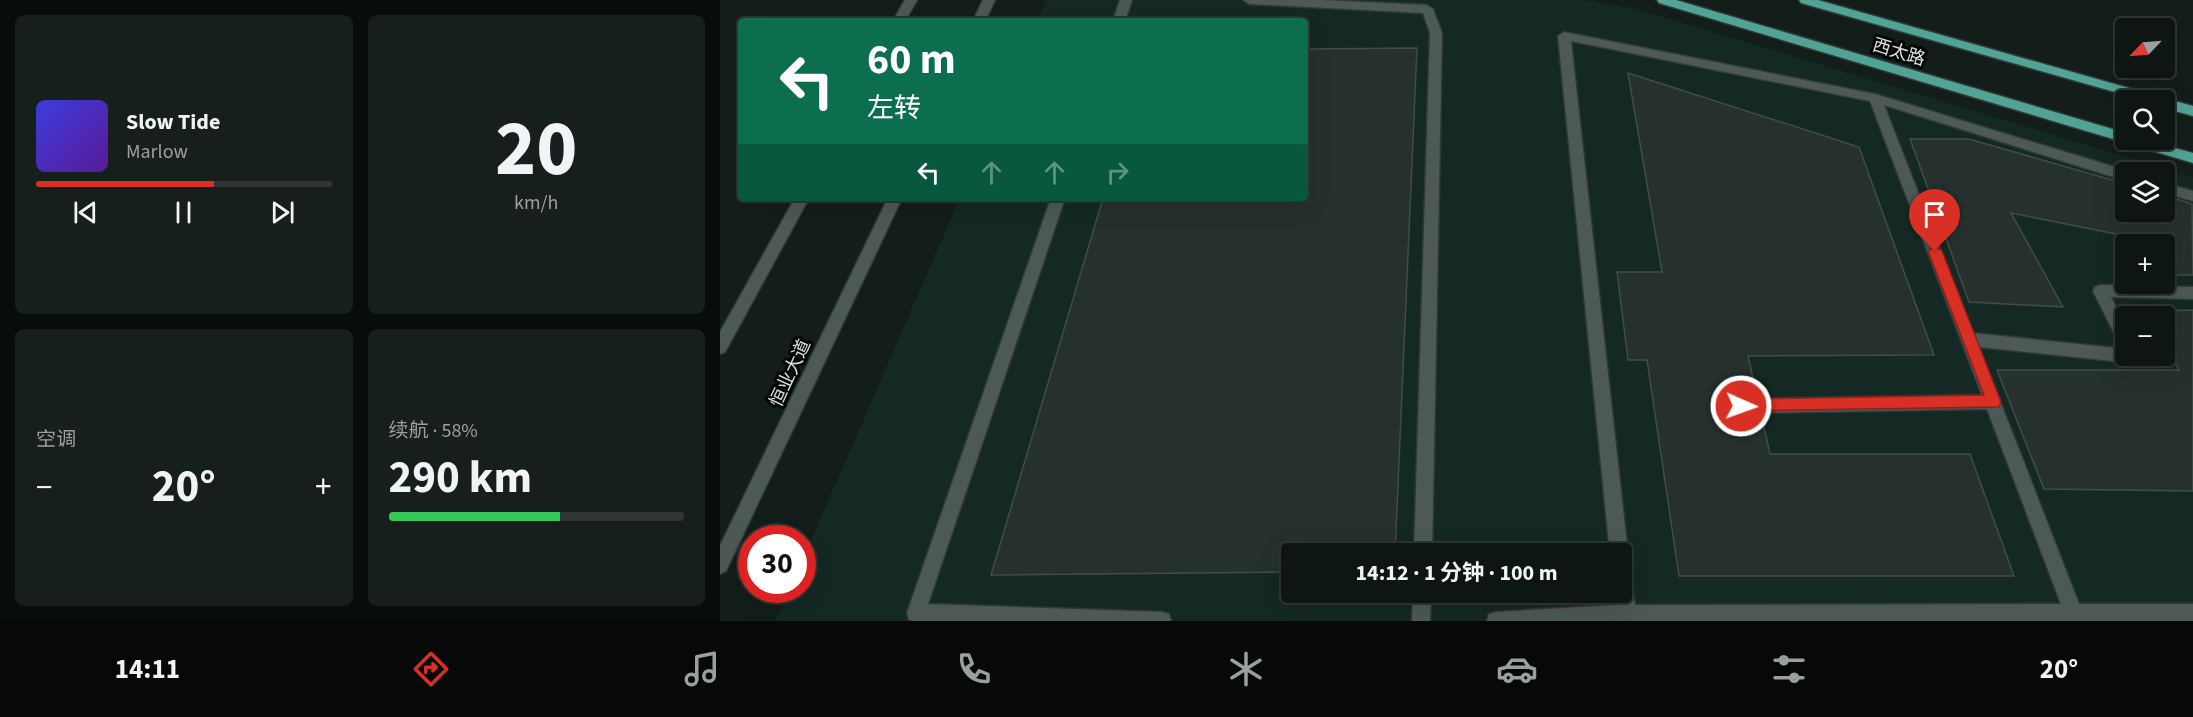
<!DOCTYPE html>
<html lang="zh">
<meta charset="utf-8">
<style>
:root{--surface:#0e1614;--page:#171f1d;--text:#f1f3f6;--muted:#9b9fa0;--line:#2e3534;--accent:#d93025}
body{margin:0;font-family:"Source Sans 3","Noto Sans SC",sans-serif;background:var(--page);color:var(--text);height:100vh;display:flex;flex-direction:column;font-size:22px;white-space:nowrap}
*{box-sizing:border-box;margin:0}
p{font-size:20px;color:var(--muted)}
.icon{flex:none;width:33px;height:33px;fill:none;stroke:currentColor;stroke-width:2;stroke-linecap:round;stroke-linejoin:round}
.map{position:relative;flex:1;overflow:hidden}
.details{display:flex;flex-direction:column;gap:15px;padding:15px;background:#080c0b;width:720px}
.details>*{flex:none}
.top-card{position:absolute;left:18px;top:18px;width:570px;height:183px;border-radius:6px;box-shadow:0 6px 24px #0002,0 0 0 2px var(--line);background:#0b6e4f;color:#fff;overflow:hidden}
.needle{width:39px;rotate:245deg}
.controls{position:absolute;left:1395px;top:18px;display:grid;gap:12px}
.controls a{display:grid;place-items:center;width:60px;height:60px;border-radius:6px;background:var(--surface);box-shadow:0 6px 24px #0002,0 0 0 2px var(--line);font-size:30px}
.speed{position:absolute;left:18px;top:525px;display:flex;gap:12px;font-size:30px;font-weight:700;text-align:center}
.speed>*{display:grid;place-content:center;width:78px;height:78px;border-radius:50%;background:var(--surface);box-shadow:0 6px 24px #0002,0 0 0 2px var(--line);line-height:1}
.speed .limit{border:9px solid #d22;background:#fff;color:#111}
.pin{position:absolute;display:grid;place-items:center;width:51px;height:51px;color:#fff;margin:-62px -26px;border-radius:50% 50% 50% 0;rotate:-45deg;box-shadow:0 0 6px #0007}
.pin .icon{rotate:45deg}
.me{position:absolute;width:66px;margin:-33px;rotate:92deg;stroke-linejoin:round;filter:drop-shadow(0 0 4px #0008)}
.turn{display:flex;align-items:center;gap:21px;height:126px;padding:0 30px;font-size:27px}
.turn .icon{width:78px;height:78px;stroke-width:2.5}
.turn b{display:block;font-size:42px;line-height:51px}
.lanes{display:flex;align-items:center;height:57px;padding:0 30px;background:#0003;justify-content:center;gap:30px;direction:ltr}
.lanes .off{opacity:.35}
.big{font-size:45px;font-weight:700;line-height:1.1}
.details .widget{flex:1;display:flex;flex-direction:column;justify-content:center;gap:9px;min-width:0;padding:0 21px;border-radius:9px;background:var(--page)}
.details .dial{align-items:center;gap:0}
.dial b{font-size:78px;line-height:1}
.song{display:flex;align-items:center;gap:18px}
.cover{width:72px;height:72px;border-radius:9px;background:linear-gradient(135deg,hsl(240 70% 55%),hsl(270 70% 35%))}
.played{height:6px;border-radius:3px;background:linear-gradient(90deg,var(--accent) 60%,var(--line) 60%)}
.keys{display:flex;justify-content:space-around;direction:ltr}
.heat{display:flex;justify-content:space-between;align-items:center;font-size:33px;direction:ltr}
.charge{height:9px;border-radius:4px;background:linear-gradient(90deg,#34c759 58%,var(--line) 0)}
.details .tiles{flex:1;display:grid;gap:15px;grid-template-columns:repeat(2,1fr)}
.trip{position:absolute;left:561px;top:543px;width:351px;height:60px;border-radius:6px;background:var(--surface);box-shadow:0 6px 24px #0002,0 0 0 2px var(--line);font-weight:700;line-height:60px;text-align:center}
.dock{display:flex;height:96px;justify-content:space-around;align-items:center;background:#060908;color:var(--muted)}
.dock .icon{width:42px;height:42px}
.dock .selected{color:var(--accent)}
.dock b{font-size:27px;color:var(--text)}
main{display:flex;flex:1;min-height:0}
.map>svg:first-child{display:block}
</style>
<main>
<section class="details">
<div class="tiles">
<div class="widget">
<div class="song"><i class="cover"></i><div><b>Slow Tide</b><p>Marlow</p></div></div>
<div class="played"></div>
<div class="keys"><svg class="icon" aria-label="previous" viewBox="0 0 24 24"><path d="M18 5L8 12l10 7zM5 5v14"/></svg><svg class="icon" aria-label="pause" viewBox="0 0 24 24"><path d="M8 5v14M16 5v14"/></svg><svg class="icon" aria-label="next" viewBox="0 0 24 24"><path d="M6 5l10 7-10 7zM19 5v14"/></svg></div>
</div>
<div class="widget dial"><b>20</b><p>km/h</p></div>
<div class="widget"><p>空调</p>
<div class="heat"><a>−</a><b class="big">20°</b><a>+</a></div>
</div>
<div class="widget"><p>续航 · 58%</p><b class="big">290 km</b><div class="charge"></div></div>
</div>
</section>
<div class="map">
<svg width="1473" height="621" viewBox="0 0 1473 621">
<rect width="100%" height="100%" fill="#131e1b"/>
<path fill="#142824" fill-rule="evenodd" d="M326,0H863L913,8L1473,177V621H55L69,590H82L83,559L240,198H585V21H317ZM1406,172H1444V212H1406ZM1406,244H1444V284H1406ZM1406,316H1444V356H1406ZM572,554H902V592H572Z"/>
<path fill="#26312f" stroke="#404d4a" stroke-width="1.5" d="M697,48L675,554H572V572L271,575L383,198H585V49Z
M908,73L1139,147L1214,355L1028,356L1050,454H1250L1294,576H959L927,360H908L897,272H942Z
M1190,139H1249L1406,184V212H1444V195L1472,204L1473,275H1444V244H1416L1411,237L1291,213L1343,307L1249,302Z
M1473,310V491L1324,489L1277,370H1459L1444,342V316H1431L1428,311Z"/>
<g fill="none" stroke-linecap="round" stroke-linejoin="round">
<defs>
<path id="minor" d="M185,0H197L185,21H173Z
M263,0H275L265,21H253Z
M400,0H412L405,21H393Z
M523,0H602L707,5L713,9L722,33L712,554H694L710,33L703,13L529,4Z
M844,32L1155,94L1411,172H1406V181L1164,105L1253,333L1406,349V356H1420L1417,361L1412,363L1259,347L1359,604H1473V621H767L769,614L776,612L896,605L895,592H902V563L908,566L915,605L1341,604L1267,409L1021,413L1015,411L1013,406L1015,401L1021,399L1262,395L1150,101L851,41L908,554L905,560L902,562V554H890L838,36Z
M1444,183L1473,191V201L1444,193Z
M75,198H89L5,352L0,354V332Z
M168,198H182L6,571L0,574V546Z
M331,198H345L208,604L442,612L449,614L451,621H193L189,620L187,613Z
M1380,285L1473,287V299L1391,297L1406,326V348L1401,347L1373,291L1375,287Z
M693,592H711L710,621H692Z"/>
<path id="major" d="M937,0H956L1406,133V140H1425L1473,153V163L939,3Z
M1079,0H1098L1437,96L1473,106V116L1444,108V100H1423L1081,3Z"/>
</defs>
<use href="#minor" stroke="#313836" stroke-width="3"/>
<use href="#major" stroke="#313836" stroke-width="3"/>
<use href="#minor" fill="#4d5957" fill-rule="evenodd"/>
<use href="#major" fill="#51a396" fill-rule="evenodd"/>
</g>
<path fill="#d93025" stroke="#8d1f18" stroke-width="1.5" d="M1215,246L1222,251L1281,402L1279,407L1016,411L1013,406L1021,399L1264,395L1208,251Z"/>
<g text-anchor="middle" stroke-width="6" stroke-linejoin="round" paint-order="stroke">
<g font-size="18" fill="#dbe2e0" stroke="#040706">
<text transform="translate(1179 52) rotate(17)" y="6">西太路</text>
<text transform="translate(70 373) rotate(-65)" y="6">恒业大道</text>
</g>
</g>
</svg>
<div class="controls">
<a><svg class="needle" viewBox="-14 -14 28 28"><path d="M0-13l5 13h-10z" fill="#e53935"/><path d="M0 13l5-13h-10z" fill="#9b9fa0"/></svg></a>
<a><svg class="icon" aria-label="search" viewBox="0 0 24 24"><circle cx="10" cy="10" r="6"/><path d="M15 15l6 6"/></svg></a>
<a><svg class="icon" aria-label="layers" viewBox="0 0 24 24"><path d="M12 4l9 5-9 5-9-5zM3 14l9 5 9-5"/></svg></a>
<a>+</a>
<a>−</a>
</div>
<div class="speed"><div class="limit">30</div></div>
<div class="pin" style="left:1215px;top:251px;background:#d93025"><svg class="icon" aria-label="arrive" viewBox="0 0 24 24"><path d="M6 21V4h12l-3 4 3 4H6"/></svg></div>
<svg class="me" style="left:1021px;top:406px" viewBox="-20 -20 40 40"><circle r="17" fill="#d93025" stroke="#fff" stroke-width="3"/><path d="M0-11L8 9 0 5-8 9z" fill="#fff"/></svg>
<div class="trip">14:12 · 1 分钟 · 100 m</div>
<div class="top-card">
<div class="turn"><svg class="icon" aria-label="left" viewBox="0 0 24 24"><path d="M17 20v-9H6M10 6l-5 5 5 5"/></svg><div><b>60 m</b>左转</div></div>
<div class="lanes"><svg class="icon" aria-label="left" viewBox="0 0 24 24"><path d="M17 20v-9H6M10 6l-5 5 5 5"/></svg><svg class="icon off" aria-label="ahead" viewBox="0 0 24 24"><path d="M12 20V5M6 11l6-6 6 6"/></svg><svg class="icon off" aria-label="ahead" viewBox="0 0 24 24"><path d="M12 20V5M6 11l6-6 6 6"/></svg><svg class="icon off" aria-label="right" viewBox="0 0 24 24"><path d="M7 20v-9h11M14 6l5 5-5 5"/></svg></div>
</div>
</div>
</main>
<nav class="dock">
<b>14:11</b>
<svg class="icon selected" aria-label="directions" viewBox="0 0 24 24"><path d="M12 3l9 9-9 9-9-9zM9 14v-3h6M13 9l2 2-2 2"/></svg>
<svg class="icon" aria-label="music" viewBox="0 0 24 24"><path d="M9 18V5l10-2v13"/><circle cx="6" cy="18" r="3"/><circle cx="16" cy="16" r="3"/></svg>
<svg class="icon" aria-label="phone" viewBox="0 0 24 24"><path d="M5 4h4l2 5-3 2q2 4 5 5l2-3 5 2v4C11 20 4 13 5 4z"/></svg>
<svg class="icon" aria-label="climate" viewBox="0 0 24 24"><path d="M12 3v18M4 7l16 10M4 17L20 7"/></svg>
<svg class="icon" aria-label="car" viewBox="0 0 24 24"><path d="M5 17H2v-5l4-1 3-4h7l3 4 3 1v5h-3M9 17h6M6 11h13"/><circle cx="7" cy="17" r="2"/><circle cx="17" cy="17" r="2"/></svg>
<svg class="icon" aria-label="filters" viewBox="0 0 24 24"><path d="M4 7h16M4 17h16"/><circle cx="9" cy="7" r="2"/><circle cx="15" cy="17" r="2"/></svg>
<b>20°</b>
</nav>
